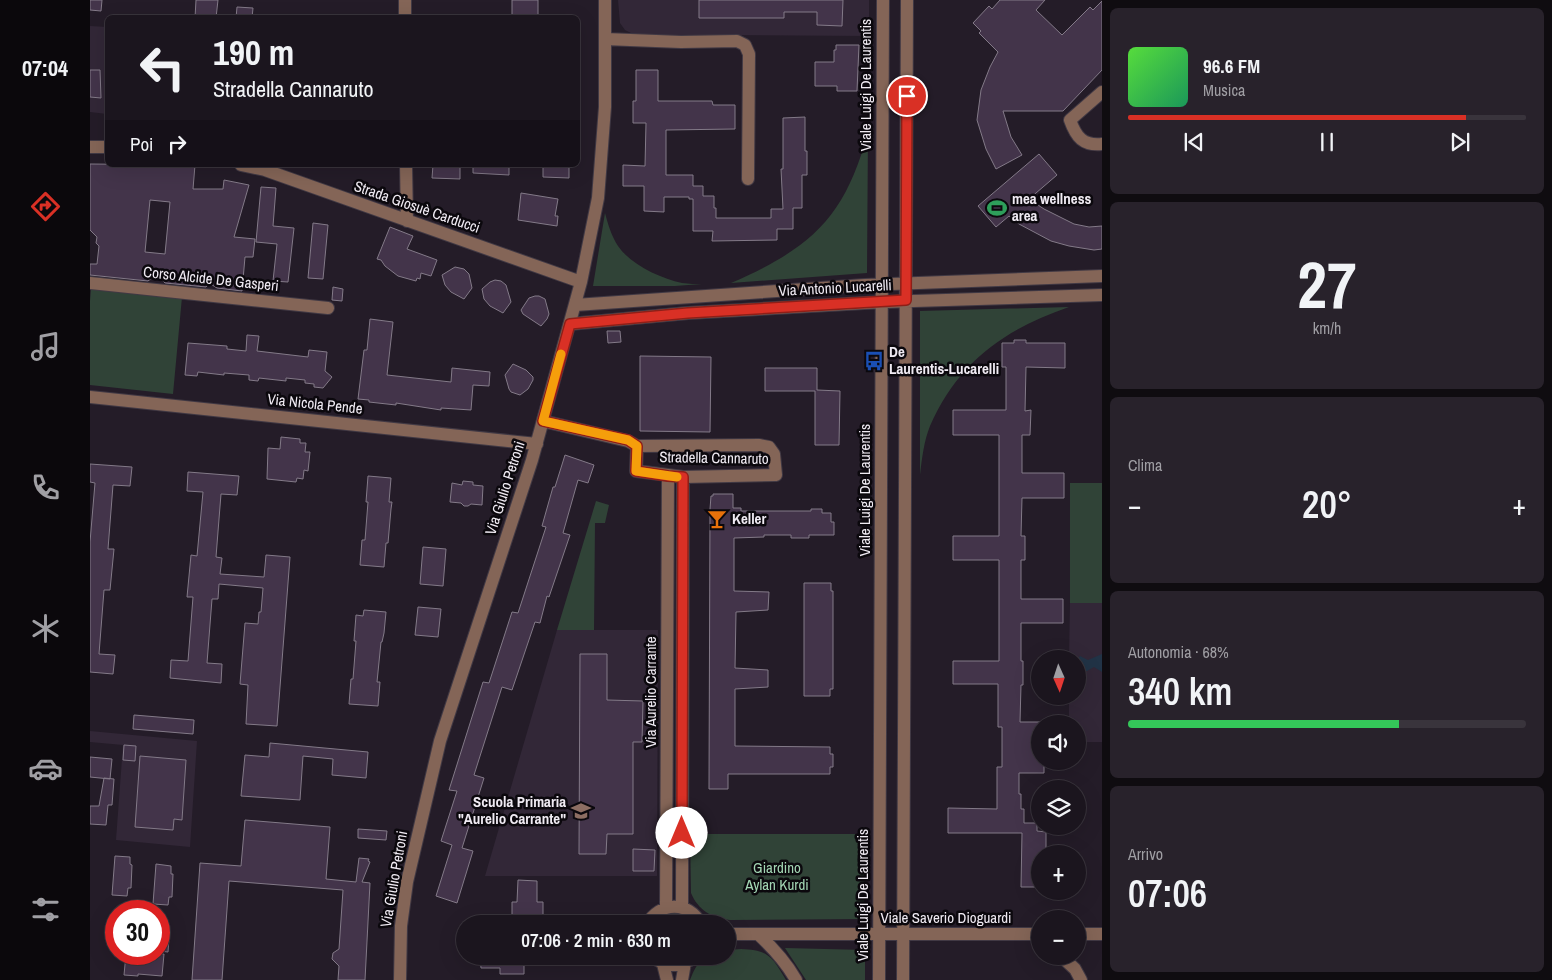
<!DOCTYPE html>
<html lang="it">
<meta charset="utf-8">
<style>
:root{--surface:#1b151e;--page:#28222b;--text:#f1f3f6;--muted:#a09fa4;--line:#39343c;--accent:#d93025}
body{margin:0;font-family:"Archivo Narrow",sans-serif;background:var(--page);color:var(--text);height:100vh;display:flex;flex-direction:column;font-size:19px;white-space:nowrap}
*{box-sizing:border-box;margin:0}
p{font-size:16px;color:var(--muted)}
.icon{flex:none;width:28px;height:28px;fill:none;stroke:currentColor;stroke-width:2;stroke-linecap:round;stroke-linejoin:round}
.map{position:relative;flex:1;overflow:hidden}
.panel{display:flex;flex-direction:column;gap:8px;padding:8px;background:#0f0c10;width:450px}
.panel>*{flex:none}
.banner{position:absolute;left:15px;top:15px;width:475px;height:152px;border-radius:8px;box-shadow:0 5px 20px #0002,0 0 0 1px var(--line);background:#1b151e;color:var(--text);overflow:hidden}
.needle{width:32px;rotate:177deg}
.buttons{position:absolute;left:941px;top:650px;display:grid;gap:10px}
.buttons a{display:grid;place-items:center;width:55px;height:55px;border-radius:50%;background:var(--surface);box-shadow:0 5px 20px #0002,0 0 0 1px var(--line);font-size:25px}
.speed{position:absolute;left:15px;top:900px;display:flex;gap:10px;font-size:25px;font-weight:700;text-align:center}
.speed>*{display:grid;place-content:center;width:65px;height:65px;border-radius:50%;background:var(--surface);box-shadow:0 5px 20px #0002,0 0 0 1px var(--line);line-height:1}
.speed .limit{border:8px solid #d22;background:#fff;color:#111}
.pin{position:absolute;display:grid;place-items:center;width:42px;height:42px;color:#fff;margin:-21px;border:2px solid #fff;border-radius:50%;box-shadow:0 1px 5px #0007}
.me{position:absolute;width:55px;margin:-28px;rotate:0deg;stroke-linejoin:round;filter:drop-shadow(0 0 4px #0008)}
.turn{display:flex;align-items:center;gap:18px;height:105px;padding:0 25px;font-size:22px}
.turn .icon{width:65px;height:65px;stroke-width:2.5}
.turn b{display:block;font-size:35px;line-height:42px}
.then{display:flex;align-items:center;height:48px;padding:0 25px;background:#0003;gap:10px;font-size:19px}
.big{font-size:38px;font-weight:600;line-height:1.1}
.panel .widget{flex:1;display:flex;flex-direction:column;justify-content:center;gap:8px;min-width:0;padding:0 18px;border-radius:8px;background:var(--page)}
.panel .dial{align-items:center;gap:0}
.dial b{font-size:65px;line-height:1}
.song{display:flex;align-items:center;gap:15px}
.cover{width:60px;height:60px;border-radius:8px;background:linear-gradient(135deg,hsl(110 70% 55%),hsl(150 70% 35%))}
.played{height:5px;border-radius:2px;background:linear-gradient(90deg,var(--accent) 85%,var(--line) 85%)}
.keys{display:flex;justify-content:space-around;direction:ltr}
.heat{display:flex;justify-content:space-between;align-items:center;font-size:28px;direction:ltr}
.charge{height:8px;border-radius:4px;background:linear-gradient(90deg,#34c759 68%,var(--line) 0)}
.trip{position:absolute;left:366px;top:915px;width:280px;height:50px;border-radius:25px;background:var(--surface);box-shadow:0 5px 20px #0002,0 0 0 1px var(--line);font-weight:600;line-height:50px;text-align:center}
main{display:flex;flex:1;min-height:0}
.tab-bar{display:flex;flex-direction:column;width:90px;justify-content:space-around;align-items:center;background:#0b080c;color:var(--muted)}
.tab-bar .icon{width:35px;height:35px}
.tab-bar .current{color:var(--accent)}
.tab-bar b{font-size:22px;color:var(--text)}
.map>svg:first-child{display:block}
</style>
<main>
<nav class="tab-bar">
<b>07:04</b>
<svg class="icon current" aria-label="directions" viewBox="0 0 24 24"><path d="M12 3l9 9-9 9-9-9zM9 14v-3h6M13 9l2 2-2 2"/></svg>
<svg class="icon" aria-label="music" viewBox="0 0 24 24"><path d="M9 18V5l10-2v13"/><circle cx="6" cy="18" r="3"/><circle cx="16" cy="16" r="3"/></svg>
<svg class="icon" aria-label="phone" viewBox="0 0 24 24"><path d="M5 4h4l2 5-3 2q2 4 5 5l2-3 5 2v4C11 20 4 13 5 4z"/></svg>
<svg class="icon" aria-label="climate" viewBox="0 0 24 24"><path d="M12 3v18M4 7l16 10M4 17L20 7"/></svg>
<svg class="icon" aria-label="car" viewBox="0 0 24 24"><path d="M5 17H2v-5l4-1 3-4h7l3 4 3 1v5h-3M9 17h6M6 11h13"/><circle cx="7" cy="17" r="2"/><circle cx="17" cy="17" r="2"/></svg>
<svg class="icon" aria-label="filters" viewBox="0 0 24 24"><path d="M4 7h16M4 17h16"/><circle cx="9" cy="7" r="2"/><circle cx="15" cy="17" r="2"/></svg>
</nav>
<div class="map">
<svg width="1012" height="980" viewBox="0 0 1012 980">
<rect width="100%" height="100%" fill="#241c28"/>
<path fill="#322737" d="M528,0H779V36L636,35L588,36L543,34L535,30L530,23Z
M0,26L17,27V114L0,112Z
M980,603H1012V742H988V724H979V696H988V659H979Z
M467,630H568L567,876H395Z
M0,731L107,741L100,847L26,840L33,745L0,742Z"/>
<path fill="#304337" d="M778,132L777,273L641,283C721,248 755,218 778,132Z
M515,213C518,224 521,235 528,246C541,265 570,278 592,283C599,284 606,284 612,284L585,286H503Z
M1,288L92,297L83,394L0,385V301Z
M979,307C915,329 868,362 840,426C834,441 832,458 830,475V311Z
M980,483H1012V603H980Z
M506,501L519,505L515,523H505L504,630H467Z
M600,834H775L774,919L640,920C622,918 608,910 601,893Z
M583,912L596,914L605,924H564L571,916Z
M695,948L775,950V980H716Z
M651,949C679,950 682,957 696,980H600C609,957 614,956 638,956V950Z"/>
<path fill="#213346" d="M1012,654V672L1004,667L997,671L991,672V666L988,659L990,656L998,660Z"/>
<path fill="#43344a" stroke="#837a88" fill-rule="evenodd" d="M0,0H12L11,11L0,10Z
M106,0H128L126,18H105Z
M422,0H448V18H425V16H422Z
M609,0H753L752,26L727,25V12H694V18H609Z
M910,0H955L946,10L972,35L1000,7L1003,10L1012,1V70L973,111H913L921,137L932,155L906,169L896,149L887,120L891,90L900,67L908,52L889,33L891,31L883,23L899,6L902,9Z
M147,7L163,8L162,18H146Z
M746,45H769L767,91H747V86H725V62H744V50H746Z
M0,70H10L11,98L0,97Z
M546,70H568V101H622L623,105H645V129L576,130V175H603V186H613V196H624V208H626V218H681V209H693L691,169H693V118L715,117V151H717V175H712V208H703V229H687V240L622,241L623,231H603V199H599V197H574V212L554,211V186H533V165L555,166L556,123H543V101H546Z
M949,154L967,175L939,199L954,209L984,224L999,227L1012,226V249L1004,250L979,246L961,241L929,224L919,216L906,227L888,206Z
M0,164L105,165L103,189H133L134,180L159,185L144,237L165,239L163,257H155L152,291L127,288L119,283L116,287L75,283L67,274L58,281L0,275V264H7L9,246L6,243L7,237L0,230ZM60,200L80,202L75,254L55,252Z
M343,165H370V179L342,178Z
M383,165H419V175L383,173Z
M453,165H479V178L453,177Z
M171,187L186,188L183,226L204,228L198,282L183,281L187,244L166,242Z
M431,193L468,199L465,216H468L467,226L428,220Z
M223,223L238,225L233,279L218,278Z
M300,227L323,236L317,249L347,260L341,276L331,273L330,279L327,278L326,281L308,276L295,266L291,260L287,259Z
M365,267L374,269L379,274L382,288L374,299L361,292L355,285L352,275Z
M405,280L411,281L416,285L421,302L413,313L400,306L394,299L392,289L400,282Z
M243,287L253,289L252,301L242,300Z
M445,296H449L455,299L459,314L457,319L451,326L433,314L431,310L439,298Z
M280,319L303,322L297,375L361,382L362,368L400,372L399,386L383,385L381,410L351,408V410L306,403V405L279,402V400L268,399L274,350H277Z
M517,331H530L531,342L518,343Z
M157,335L169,336L167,351L218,357L219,350L237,352L235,371L242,377L233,388L224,387V384L215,383V380L196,378V381L169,378L168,381L159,380V375L134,373V375L108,372L107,376L95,375L98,343L137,346V349L156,351Z
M924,340H936V343H975V368L936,367L935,411L941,410L940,435H932V473H974V498H932L931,536H935V560H931V599H973V623H931V661H933V685H931L930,722H950V761H954V773H929V794H931V809H934V823H947V831L956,832V854H950V887H931L932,833H858V808L907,809V767H912V727H908V684H863V661H909V560H863V536H909V435H863V410H916V367H912V343H924Z
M550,356L621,357L620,432L550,431Z
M423,364L436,370L443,377V380L438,389L430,395L421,392L419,389L415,375Z
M675,368H727V390L750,391L749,445H725V391H675Z
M191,437L210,439V443H216L215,452H220L218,471L214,470L213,479L207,478L206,482L177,479L178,448L190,449Z
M475,455L504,465L498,483L488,480L473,533L480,535L459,597L457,596L450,623L445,622L422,690L412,687L384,775L394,778L372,848L383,851L367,903L346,896L362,845L351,841L367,791L359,790L393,682L399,683L422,612L428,613L456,527L452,526L463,487H465Z
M0,464L42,467L40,486L23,485L18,549H24L20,590H14L9,654L25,655L23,674L0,672V542L5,483L0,482Z
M98,472L149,476L147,495L131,494L126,557L132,558L130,574L174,577L176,555L200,557L187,726L156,724L158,685L150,684L155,623L168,624L169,612H171L173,588L129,584L128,599H122L117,663L132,664L131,683L80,678L81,660L98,661L103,597H97L101,555L107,556L113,492L97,491Z
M278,476L301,478L299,502H302L301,509L298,543H296L294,567L270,565L272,540H275L278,502H276Z
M373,481L383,482V485L393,486L392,505L381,504L378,506H374L371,503L360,502L362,483L372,485Z
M623,494H643V508H651V511H721V509H732V513H741V522H744V535H719V538H701V535H674V537L644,538V591L679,592L678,610L646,612L645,668L678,670V687L645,689V746L740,747V754H743V767H740V774H638V789H619L620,509L621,496H623Z
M333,547L356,549L353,586L330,584Z
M714,583H741V591H743V689H740V696H714Z
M328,607L351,609L348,637L325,635Z
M274,610L296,612L294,633L292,642H291L287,682H290L288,706L259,704L261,679H263L266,641H264L266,615L273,616Z
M490,654H517V700L553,701L552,742H543V834H517L516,854H489Z
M44,715L104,720L103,734L43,729Z
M180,743L278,752L276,778L242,775L243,759L213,756L210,800L151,796L155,755L179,757Z
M34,745L46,746L45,761L33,760Z
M50,756L96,760L92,820L84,819L83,830L45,827Z
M0,757L22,759L20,779L0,777Z
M14,778L24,779L22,805H18L16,825L0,824V806H9Z
M155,820L240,827L236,879L266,882L269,858L279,859L278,861L280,862L272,882L280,883L275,980H248L249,966L242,959L243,953L249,949L253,890L139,881L132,980H102L110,863L151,866Z
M268,829L297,831L296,840L268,838Z
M543,849L565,850L564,871H543Z
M25,856L40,857V864L42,865L41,888H38L37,896L22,895Z
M66,864L81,866V874H83L82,897H79L78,905L63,904Z
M428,880L447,881V902H453V924H422V902H427Z
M69,937L79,938L78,952L69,951Z
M36,954H74L72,976L48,974V976L34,975Z
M390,956H434V974H410V968H391Z"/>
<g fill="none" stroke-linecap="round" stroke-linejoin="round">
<defs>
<path id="minor" d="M315,0V18
M515,39L591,42L647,41L655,45L659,54L658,179
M1012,92L980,120C986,137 993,146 1012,144
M0,147H18
M151,165L175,170L491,282
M316,165L317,221
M0,283L238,308
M485,305L775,285L1012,276
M480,324L598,313L792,302L1012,295
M0,397L447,444
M453,421L538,441L547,446L669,445L679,447L684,454L686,475L593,477L546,471L547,446
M576,907L578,476
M592,908L593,477
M557,924C570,902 598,900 611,924
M668,934C683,948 696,962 706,980
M988,934H1012
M638,937L643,934H950
M563,956C575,969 593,967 605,956
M971,956L985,969L991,980
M573,964L577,980
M310,980L311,926L317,882L350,741L442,460L491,282L508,198L515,107V0
M592,980L595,963
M789,980L793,0
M813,980L817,0"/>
</defs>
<use href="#minor" stroke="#413944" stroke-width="14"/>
<use href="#minor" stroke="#846557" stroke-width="12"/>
</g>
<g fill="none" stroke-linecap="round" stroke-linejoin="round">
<defs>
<path id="route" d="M592,833L593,477L578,476L546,471L547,446L538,440L453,421L480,324L598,313L816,300L817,96"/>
</defs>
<use href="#route" stroke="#8d1f18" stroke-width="12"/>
<use href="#route" stroke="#d93025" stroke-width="9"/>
<path stroke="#f59e0b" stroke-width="9" d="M471,354L453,421L538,440L547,446L546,471L587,477"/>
</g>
<defs>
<symbol id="stadium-bare" viewBox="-9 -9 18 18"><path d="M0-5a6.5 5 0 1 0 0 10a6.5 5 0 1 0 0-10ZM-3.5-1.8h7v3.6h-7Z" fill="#2e9e5b" stroke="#0b080d" stroke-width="2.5" paint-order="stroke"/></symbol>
<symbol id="bus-bare" viewBox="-9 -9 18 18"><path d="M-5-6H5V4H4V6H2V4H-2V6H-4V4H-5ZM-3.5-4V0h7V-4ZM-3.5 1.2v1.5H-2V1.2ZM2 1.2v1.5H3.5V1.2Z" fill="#1a4fb4" stroke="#0b080d" stroke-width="2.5" paint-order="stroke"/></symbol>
<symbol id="bar-bare" viewBox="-9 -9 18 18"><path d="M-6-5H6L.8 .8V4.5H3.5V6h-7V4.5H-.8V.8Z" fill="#e8710a" stroke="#0b080d" stroke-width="2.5" paint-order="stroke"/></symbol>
<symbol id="school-bare" viewBox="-9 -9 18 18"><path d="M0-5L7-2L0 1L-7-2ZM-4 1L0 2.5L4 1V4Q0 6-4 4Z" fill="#8d6e63" stroke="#0b080d" stroke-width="2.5" paint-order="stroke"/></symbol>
</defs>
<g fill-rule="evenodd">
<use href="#stadium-bare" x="893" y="194" width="28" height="28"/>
<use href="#bus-bare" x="770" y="347" width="28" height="28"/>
<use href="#bar-bare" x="613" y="505" width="28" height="28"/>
<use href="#school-bare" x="477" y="797" width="28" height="28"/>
</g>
<g text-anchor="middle" stroke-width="5" stroke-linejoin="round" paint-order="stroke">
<g font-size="15" fill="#f0ebf3" stroke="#0b080d">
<text transform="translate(776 85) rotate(-90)" y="5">Viale Luigi De Laurentis</text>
<text transform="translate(327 207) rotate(19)" y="5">Strada Giosuè Carducci</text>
<text transform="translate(121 279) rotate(6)" y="5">Corso Alcide De Gasperi</text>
<text transform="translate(745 288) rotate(-3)" y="5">Via Antonio Lucarelli</text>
<text transform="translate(225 404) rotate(6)" y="5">Via Nicola Pende</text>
<text transform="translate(624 458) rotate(1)" y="5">Stradella Cannaruto</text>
<text transform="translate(415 488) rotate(-72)" y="5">Via Giulio Petroni</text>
<text transform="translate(775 490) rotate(-90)" y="5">Viale Luigi De Laurentis</text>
<text transform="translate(561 692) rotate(-90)" y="5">Via Aurelio Carrante</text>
<text transform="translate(304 879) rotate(-80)" y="5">Via Giulio Petroni</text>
<text transform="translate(773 895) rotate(-90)" y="5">Viale Luigi De Laurentis</text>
<text x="856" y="923">Viale Saverio Dioguardi</text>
</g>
<g font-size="15" font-weight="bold" fill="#f0ebf3" stroke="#0b080d" text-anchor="start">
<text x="922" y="204">mea wellness<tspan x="922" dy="17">area</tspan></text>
<text x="799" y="357">De<tspan x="799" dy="17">Laurentis-Lucarelli</tspan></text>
<text x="642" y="524">Keller</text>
<text x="476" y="807" text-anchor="end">Scuola Primaria<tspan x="476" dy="17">"Aurelio Carrante"</tspan></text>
</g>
<g font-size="15" fill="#a3d6b4" stroke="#0b080d">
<text x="687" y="873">Giardino<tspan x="687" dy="17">Aylan Kurdi</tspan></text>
</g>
</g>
</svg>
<div class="buttons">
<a><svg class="needle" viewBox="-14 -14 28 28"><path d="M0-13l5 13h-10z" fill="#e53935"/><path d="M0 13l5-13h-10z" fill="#a09fa4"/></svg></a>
<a><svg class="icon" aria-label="sound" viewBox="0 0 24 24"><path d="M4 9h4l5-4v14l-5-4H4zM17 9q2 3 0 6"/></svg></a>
<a><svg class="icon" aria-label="layers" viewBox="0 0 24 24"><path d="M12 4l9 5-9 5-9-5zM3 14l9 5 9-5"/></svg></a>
<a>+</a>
<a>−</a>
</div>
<div class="speed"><div class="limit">30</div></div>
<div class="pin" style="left:817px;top:96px;background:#d93025"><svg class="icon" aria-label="arrive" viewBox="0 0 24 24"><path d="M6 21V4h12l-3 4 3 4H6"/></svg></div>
<svg class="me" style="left:592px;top:833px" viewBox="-20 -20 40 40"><circle r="19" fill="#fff"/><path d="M0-13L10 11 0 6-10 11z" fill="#d93025"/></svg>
<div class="trip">07:06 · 2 min · 630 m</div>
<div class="banner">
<div class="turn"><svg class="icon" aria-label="left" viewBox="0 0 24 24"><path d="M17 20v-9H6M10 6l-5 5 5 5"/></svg><div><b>190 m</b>Stradella Cannaruto</div></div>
<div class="then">Poi<svg class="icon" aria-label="right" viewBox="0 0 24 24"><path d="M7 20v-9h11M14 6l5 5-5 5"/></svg></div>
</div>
</div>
<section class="panel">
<div class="widget">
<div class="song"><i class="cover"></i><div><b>96.6 FM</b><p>Musica</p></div></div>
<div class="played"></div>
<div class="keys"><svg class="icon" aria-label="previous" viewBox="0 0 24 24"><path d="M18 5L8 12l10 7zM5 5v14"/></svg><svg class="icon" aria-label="pause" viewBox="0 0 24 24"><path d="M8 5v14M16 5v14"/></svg><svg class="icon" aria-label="next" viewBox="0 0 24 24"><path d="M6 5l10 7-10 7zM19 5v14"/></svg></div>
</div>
<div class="widget dial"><b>27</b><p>km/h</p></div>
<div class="widget"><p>Clima</p>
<div class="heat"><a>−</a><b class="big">20°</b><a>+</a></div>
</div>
<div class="widget"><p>Autonomia · 68%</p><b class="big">340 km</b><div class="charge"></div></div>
<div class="widget"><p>Arrivo</p><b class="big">07:06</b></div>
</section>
</main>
